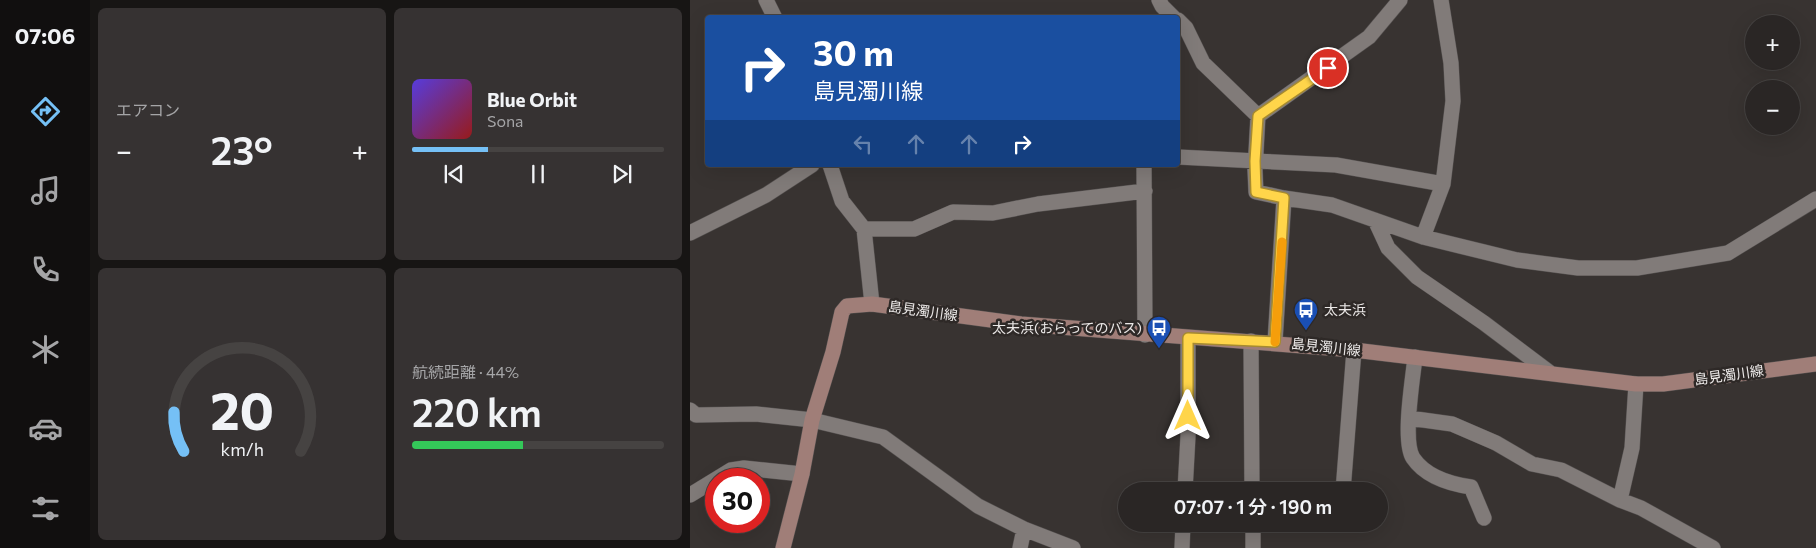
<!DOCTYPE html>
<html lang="ja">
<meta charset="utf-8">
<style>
:root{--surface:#2a2625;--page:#363232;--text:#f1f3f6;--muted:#a5a5a7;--line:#464342;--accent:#75c0f6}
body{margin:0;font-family:Commissioner,"Noto Sans JP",sans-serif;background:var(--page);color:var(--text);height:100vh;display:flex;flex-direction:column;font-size:19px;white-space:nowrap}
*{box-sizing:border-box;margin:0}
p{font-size:16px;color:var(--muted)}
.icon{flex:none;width:28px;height:28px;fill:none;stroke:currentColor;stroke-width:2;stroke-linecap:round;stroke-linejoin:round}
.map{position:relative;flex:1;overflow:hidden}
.panel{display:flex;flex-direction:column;gap:8px;padding:8px;background:#171514;width:600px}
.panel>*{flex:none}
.guide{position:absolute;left:15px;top:15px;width:475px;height:152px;border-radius:5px;box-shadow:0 5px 20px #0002,0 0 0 1px var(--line);background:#1a4fa0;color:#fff;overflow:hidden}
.tools{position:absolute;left:1055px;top:15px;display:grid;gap:10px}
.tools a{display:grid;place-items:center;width:55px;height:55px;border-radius:50%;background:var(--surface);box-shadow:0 5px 20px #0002,0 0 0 1px var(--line);font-size:25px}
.speed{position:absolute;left:15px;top:468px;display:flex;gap:10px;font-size:25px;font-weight:700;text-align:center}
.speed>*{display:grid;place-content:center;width:65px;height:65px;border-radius:50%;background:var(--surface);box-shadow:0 5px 20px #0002,0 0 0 1px var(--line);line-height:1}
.speed .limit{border:8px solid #d22;background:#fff;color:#111}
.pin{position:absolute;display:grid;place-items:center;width:42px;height:42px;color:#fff;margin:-21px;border:2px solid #fff;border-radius:50%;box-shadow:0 1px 5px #0007}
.me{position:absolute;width:55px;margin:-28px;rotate:0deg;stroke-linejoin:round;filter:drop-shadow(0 0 4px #0008)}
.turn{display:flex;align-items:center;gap:18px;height:105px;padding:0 25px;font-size:22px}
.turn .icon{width:65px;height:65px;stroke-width:2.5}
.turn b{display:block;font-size:35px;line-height:42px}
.lanes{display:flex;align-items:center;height:48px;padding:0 25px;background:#0003;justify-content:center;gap:25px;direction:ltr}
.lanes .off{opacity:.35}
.big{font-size:38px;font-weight:600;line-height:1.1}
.panel .widget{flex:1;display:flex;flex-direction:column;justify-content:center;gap:8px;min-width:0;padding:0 18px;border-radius:8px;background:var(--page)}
.panel .dial{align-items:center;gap:0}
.dial svg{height:130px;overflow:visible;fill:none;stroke:var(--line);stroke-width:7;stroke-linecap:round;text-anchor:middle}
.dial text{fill:var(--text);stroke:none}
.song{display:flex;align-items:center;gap:15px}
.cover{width:60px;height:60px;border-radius:8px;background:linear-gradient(135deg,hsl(250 70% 55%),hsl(0 70% 35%))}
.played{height:5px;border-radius:2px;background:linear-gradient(90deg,var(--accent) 30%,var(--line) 30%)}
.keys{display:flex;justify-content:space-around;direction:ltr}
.heat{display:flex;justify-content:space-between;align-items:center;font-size:28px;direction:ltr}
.charge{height:8px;border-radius:4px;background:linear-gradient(90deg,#34c759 44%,var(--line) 0)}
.panel .tiles{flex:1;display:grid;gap:8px;grid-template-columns:repeat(2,1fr)}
.trip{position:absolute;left:428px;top:482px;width:270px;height:50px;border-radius:25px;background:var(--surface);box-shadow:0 5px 20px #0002,0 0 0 1px var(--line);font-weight:600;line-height:50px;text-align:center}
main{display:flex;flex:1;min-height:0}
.tab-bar{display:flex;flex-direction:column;width:90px;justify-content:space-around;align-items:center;background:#110f0f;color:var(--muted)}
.tab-bar .icon{width:35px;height:35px}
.tab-bar .selected{color:var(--accent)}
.tab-bar b{font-size:22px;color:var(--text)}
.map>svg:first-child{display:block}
</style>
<main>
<nav class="tab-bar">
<b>07:06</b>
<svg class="icon selected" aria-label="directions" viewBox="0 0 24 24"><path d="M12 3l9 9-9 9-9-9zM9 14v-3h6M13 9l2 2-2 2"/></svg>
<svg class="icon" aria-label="music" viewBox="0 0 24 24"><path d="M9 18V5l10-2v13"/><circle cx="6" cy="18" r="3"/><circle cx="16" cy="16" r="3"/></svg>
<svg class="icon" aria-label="phone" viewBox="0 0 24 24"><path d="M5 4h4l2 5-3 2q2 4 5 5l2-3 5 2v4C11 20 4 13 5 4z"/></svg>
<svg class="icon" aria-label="climate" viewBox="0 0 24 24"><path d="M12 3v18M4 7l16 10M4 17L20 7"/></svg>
<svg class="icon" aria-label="car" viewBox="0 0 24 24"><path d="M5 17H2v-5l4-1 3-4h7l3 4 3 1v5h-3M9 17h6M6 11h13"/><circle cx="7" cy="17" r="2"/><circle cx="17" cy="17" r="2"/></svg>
<svg class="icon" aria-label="filters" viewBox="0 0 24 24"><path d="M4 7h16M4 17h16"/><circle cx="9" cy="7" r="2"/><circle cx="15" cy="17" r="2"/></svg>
</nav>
<section class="panel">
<div class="tiles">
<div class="widget"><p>エアコン</p>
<div class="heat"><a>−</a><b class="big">23°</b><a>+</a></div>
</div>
<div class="widget">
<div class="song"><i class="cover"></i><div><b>Blue Orbit</b><p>Sona</p></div></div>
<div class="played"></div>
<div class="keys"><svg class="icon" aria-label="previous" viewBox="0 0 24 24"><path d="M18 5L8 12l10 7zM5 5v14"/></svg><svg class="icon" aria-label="pause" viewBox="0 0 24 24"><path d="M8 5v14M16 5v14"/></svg><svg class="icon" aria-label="next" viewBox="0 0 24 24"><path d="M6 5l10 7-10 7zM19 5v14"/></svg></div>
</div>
<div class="widget dial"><svg viewBox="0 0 100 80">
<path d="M14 69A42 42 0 1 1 86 69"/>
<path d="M14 69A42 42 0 0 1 8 45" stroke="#75c0f6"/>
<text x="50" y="56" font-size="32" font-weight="700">20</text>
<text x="50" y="72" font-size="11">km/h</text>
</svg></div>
<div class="widget"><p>航続距離 · 44%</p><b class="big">220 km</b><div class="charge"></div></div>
</div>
</section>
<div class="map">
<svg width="1126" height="548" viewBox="0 0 1126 548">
<rect width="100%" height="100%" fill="#383331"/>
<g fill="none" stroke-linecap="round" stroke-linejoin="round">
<defs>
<path id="street" d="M76,0L85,18
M469,0L472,6L484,18
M488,20L496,28L513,63L568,116
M568,116L565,170L566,192L594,198L585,342
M568,116L679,37L710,0
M488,157L646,165L753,184
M140,165L152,201L174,229L182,304
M454,165L455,335
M594,198L642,205L733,237L827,260L888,268H947L1038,253L1126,199
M685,220L698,248L727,277L794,323L859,372
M174,229H224L263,212L303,213L348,204L455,191
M0,233L76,195L122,165
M733,237L753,184L763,101L761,63L751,0
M561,341L562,491
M725,357C723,378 712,441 723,458C736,477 760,484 781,487L794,518
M946,384L942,448L930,500L951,508L1023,548
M0,410L6,415L66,414L122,420L193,437L288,506L334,529L383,548
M719,418L762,424L806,443L842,464L871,470L930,500
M495,491L498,436V338
M653,491L664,350
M0,495L41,470L54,468L112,474
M563,524V548
M330,548L334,529
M492,548L493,524"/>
<path id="secondary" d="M93,548L112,474L122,420L143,352L152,312L157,306L182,304L331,324L664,350L946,384H973L1126,364"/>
</defs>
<use href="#street" stroke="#54504f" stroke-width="16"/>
<use href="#secondary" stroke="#54504f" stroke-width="16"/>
<use href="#street" stroke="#817b79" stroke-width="15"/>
<use href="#secondary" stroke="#a07e78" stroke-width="15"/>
</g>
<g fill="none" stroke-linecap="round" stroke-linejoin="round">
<defs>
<path id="route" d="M498,416V338L585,342L594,198L566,192L565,161L568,116L638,68"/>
</defs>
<use href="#route" stroke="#a68a30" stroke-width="12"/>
<use href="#route" stroke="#ffd54a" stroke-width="9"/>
<path stroke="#f59e0b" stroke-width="9" d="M585,342L592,242"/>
</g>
<defs>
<symbol id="bus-pin" viewBox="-11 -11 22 30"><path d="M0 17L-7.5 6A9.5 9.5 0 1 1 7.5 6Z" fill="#1a4fb4" stroke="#2e2927"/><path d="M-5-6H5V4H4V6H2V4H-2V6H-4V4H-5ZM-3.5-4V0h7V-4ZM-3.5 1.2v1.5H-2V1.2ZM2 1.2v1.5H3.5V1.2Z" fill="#fff"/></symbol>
</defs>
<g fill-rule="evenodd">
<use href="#bus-pin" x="602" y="296" width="28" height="38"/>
<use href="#bus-pin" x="455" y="314" width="28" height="38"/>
</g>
<g text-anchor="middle" stroke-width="5" stroke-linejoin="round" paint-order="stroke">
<g font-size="14" fill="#ebe8e7" stroke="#2e2927" text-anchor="start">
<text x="634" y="315">太夫浜</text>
<text x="452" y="333" text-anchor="end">太夫浜(おらってのバス)</text>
</g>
<g font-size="14" fill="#ebe8e7" stroke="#2e2927">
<text transform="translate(233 311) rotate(8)" y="5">島見濁川線</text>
<text transform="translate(636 347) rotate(6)" y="5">島見濁川線</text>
<text transform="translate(1039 375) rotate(-8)" y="5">島見濁川線</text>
</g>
</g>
</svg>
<div class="tools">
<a>+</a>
<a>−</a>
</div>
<div class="speed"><div class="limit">30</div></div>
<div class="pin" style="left:638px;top:68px;background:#d93025"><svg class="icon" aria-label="arrive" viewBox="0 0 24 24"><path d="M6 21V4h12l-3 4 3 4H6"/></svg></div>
<svg class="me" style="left:498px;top:416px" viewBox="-20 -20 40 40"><path d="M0-17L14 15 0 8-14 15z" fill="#ffd54a" stroke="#fff" stroke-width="4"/></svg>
<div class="trip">07:07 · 1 分 · 190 m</div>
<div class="guide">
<div class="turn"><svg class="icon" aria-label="right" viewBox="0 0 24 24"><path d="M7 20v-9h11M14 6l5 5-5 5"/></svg><div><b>30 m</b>島見濁川線</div></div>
<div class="lanes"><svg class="icon off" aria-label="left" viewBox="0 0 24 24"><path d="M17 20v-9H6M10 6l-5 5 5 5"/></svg><svg class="icon off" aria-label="ahead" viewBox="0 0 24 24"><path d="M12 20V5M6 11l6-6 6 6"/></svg><svg class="icon off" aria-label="ahead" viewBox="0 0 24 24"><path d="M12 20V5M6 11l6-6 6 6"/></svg><svg class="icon" aria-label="right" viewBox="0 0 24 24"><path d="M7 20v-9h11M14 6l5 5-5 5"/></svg></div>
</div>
</div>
</main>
